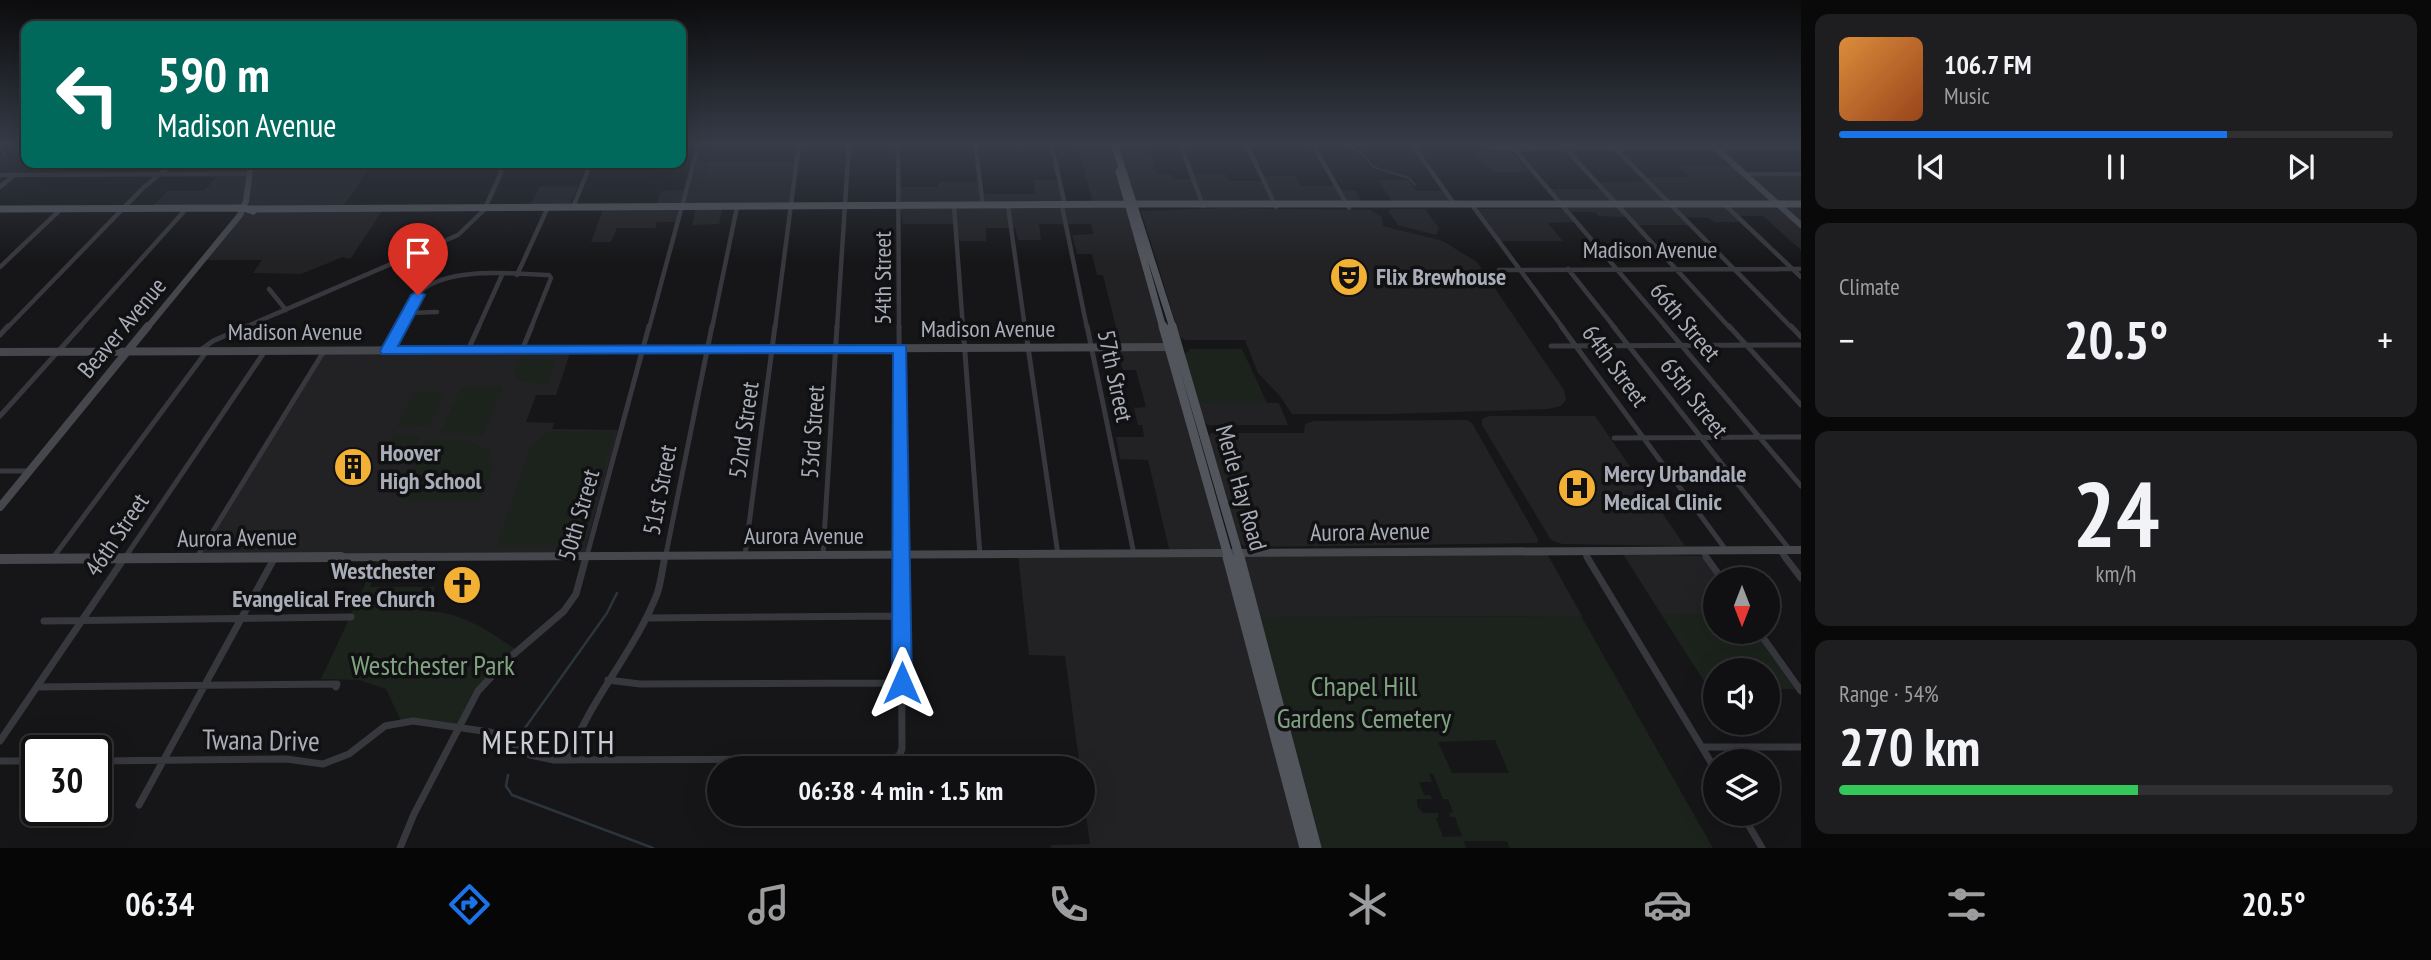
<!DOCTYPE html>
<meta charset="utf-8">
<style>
:root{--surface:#101012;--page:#1e1e20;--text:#f1f3f6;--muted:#9c9d9f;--line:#303032;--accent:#1a73e8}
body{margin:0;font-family:"PT Sans Narrow",sans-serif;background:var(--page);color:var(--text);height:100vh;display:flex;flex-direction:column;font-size:26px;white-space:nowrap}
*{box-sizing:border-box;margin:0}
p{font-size:23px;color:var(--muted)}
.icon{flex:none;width:38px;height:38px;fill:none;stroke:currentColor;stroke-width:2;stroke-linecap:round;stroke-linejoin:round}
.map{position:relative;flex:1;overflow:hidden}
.panel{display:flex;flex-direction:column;gap:14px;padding:14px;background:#09090a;width:630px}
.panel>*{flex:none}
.top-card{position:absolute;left:21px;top:21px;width:665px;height:147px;border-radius:14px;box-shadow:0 7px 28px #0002,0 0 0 2px var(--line);background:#00695c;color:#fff;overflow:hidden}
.needle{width:46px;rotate:180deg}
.buttons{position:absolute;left:1703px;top:567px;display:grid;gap:14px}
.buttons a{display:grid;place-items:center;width:77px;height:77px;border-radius:50%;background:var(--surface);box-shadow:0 7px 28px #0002,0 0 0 2px var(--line);font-size:35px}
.speed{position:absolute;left:21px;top:735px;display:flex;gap:14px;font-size:35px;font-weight:700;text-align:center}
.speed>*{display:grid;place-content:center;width:91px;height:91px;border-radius:50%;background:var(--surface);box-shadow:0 7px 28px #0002,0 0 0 2px var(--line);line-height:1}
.speed .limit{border:4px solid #111;border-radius:10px;background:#fff;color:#111}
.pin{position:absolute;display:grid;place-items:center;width:60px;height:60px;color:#fff;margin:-72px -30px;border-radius:50% 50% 50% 0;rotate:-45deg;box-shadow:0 0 7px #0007}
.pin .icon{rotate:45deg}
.me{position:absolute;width:77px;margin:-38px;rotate:0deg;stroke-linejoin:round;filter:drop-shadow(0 0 5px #0008)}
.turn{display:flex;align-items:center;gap:24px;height:147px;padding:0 21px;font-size:32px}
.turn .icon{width:91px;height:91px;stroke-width:2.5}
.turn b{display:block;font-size:49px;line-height:60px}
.big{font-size:52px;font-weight:800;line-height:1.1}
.panel .widget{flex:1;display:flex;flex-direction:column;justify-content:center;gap:10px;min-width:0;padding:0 24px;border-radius:14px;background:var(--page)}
.panel .dial{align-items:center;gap:0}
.dial b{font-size:91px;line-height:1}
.song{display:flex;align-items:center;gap:21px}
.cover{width:84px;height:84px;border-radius:10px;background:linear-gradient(135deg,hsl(30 70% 55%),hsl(20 70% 35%))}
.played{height:7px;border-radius:4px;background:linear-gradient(90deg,var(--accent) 70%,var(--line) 70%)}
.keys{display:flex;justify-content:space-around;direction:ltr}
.heat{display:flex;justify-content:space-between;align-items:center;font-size:38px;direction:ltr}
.charge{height:10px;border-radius:5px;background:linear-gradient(90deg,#34c759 54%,var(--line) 0)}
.trip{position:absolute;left:707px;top:756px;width:388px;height:70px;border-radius:35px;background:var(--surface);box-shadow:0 7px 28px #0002,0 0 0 2px var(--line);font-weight:800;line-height:70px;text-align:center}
.tab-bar{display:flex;height:112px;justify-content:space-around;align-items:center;background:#060607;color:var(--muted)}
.tab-bar .icon{width:49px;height:49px}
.tab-bar .selected{color:var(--accent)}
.tab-bar b{font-size:32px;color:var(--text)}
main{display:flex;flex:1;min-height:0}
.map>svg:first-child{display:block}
</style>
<main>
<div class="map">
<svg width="1801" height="848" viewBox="0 0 1801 848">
<rect width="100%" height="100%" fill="#161618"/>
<path fill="#222225" d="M1077,143H1111L1128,204H1093Z
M1114,143H1147L1157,174H1171L1173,179H1193L1191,174H1226L1229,181H1263L1262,176H1295L1301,186H1336L1339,190L1356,191L1363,203L1135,204Z
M1472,152H1511L1528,172H1493Z
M695,162H797L791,207H723L719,224L692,225L696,207H683L679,222H657L655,228H617L611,242H591L604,207H655L661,191L687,190Z
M217,163H373L342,208H384L351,258L347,259L343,257L301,274L253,273L262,260H204L243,209H150L167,191H204L218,175L206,174Z
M1679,166H1736L1744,174H1801V250L1763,216H1738L1743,222H1714L1709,218L1685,217L1691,225H1635L1628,217L1599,216L1595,212H1568L1575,222L1548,223L1563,241H1501L1477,209H1564L1548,189H1601L1596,182L1646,181L1643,177H1689Z
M1033,180H1059L1065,205L1129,208L1305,848H1051V845L1090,844L1083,794V768H1080L1065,656L1029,655L1018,555L1170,553L1148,460L1120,459L1116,437H1144L1142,425H1138L1134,408L1146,407L1136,370H1123L1118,351H1122L1103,275H1097L1092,254H1077L1072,235L1093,234L1091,224H1039L1041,240H1018L1015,228H986V241H961L956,236L955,224H903L900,206L899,187H938V182H980L982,194H1035Z
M1378,180H1409L1416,191H1443L1450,202L1393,203Z
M540,186H578L570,204L530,205Z
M1222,208L1370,210L1382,217L1383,226L1443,241L1477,262L1564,390L1566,400L1561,406L1548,409L1388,414H1292L1280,396L1258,373L1245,340H1185L1180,337L1141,211Z
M1392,209H1425L1439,228L1436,235L1398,225L1388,211Z
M571,350L556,395H536L526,422L554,423L552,429L618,430L586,547L588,556L196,557L324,351Z
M1198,403H1279L1288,425H1208L1204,422Z
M1489,416H1595L1685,546L1562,544L1551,540L1482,425V419Z
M1467,420L1472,423L1538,539L1537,543L1245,547L1240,543L1208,436L1212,433H1304L1305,424L1314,421Z
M1545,550L1582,616L1255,617L1238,553Z
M1623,554L1701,556L1718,579H1715V614H1661Z"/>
<path fill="#1c231d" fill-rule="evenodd" d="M1190,349H1242L1267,403H1198L1185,354Z
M519,358L556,360L547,384L517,381L514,372Z
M461,387H503L482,435H439Z
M414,392H445L429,426L397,427Z
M549,431H615L582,547H498L496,546L531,445Z
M393,436H420L412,454H384Z
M426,440H467L489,450C497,468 487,484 480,500H403L399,496Z
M377,559H382L370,587H435L426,611C463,612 488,631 518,651L491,677L458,726L401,721L386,689L359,680L321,679Z
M1661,614H1715V632H1755L1795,689H1768V670H1715V689H1709Z
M1581,616L1713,848H1510L1507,841H1464L1466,848H1316L1255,617ZM1495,740L1509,773H1452L1438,742ZM1429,774H1433L1443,799H1448L1453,812L1449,813L1450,817H1455L1462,836L1443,837L1436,818L1439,817L1438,813H1423L1417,806V799H1432L1430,795H1424L1419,782H1432Z"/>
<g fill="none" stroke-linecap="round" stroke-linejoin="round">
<path stroke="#2c353c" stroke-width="2" d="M1344,143L1363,154L1373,167L1409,178L1415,185
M0,146L6,156"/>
<path stroke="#2c353c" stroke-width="2.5" d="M525,728L607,613L617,593
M508,775L506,786L512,795L653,848"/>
<path stroke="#37383d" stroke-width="4.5" d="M898,143L899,328
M975,143L983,206
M1051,143L1065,205
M1180,143L1203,206
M1246,143L1276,207
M1312,143L1349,208
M1411,143L1455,205
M1486,143L1491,149L1801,148
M1610,143L1792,328
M1514,149L1667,328
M1566,149L1730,328
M1744,174H1801
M0,175L250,174
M0,187L14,175
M1724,204L1801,277
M1472,205L1563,328
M954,206L963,328
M1008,206L1025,328
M1062,206L1087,328
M573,207L591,163
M485,208L501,173L499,163
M0,267L61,209
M1568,269L1615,328
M1499,270L1801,269
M517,275L548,207
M269,289L286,310
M408,313L437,312
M7,328L143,188L173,163
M79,328L187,208
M243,328L458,235L486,208
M398,328C404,316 411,300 421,291C450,266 513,274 549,275L551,278L531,328
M478,328L502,275
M649,328L699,143
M712,328L737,207
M775,328L799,143
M837,328L849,143"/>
<path stroke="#37383d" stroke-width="5" d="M899,326L901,559
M963,326L980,555
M1025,326L1058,555
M1087,326L1134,554
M1561,326L1726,550
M1613,326L1790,550
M1665,326L1801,486
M1729,326L1801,405
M1791,326L1801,337
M0,335L8,326
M1551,346L1801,345
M468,350L479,326
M522,350L532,326
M199,351L213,341L247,326
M388,351L399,326
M0,416L81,326
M1614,438L1801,437
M0,471H28
M1583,550L1588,559
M1701,550L1708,559
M1779,550L1786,559
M745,555L775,326
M823,555L837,326
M197,557L324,351
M52,559L207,351
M124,559L265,351
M586,559L649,326
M665,559L712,326"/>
<path stroke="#37383d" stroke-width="7" d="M1587,557L1715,769
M1706,557L1722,579
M1785,557L1801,578
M647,618L902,616
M44,621L351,617
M1759,632L1801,691
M608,680L640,684L902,683
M37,687L337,684L336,687
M0,741L125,557
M1702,747H1801
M568,760C589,700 634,653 657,594C661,583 662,569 665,557
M0,761H37
M96,761L286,759L323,764L349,754L385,726L413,721L490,732L503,737L530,755L554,760L889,759L899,756L902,749L901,557
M139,805L275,557
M1742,814L1762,848
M400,848L414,814L478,691L507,660L564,611L576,594L586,557"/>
<path stroke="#45474d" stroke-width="6" d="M1710,143L1801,225
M147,328L240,215L246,201L251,163"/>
<path stroke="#45474d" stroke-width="8" d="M0,352L1175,347
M0,507L148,326
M0,559L1801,550"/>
<path stroke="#45474d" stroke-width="10" d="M0,559L341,557"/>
<path stroke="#53555c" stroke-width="7" d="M1114,143L1173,328
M1119,171L1163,328
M0,209L244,208L253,211
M249,209L1128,204H1801"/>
<path stroke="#53555c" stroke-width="9" d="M1163,326L1229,559
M1172,326L1240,559"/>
<path stroke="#53555c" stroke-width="11" d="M1228,557L1305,848
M1239,557L1316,848"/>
</g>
<linearGradient id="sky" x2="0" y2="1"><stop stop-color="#0c0c0d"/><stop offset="0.55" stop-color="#363c48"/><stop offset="1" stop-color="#363c48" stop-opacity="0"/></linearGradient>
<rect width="1801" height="262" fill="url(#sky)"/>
<path fill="#1a73e8" stroke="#114b97" stroke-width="2" d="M418,291L425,295L398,346L906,345L912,683L909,689L902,692L895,689L892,683L893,353L382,354L380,351L411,295Z"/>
<defs>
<symbol id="theatre-disc" viewBox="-11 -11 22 22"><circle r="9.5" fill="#f2b134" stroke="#111113"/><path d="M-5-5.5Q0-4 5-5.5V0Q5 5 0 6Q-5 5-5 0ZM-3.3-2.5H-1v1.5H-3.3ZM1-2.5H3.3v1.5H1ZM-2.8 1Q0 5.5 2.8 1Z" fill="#111"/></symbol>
<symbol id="building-disc" viewBox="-11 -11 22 22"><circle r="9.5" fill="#f2b134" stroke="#111113"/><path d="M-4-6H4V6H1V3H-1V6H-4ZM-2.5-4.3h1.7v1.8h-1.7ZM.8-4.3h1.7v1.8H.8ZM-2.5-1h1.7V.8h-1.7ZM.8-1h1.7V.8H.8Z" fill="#111"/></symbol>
<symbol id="hospital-disc" viewBox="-11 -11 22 22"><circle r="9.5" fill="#f2b134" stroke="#111113"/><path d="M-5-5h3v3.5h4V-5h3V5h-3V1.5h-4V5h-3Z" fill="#111"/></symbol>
<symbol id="church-disc" viewBox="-11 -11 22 22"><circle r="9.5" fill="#f2b134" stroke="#111113"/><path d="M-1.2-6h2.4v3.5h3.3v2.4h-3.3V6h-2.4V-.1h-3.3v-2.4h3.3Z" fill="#111"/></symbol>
</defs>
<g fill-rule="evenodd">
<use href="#theatre-disc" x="1327" y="255" width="44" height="44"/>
<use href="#building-disc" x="331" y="445" width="44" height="44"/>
<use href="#hospital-disc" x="1555" y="466" width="44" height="44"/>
<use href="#church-disc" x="440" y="563" width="44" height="44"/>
</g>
<g text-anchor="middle" stroke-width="7" stroke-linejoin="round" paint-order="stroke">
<g font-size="24" fill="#a8adb8" stroke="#111113">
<text x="1650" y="258">Madison Avenue</text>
<text transform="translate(883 278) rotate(-90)" y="8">54th Street</text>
<text transform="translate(1685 322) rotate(50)" y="8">66th Street</text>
<text transform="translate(122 328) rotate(-50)" y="8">Beaver Avenue</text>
<text x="988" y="337">Madison Avenue</text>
<text x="295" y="340">Madison Avenue</text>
<text transform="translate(1615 366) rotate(54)" y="8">64th Street</text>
<text transform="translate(1115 376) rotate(78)" y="8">57th Street</text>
<text transform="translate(1694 398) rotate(52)" y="8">65th Street</text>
<text transform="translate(744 430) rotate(-82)" y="8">52nd Street</text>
<text transform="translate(813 432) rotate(-86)" y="8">53rd Street</text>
<text transform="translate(1241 488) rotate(74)" y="8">Merle Hay Road</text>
<text transform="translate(660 490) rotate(-79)" y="8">51st Street</text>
<text transform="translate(579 515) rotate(-74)" y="8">50th Street</text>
<text transform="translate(1370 532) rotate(-1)" y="8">Aurora Avenue</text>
<text transform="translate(117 535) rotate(-56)" y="8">46th Street</text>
<text x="804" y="544">Aurora Avenue</text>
<text transform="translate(237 538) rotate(-1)" y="8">Aurora Avenue</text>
</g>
<g font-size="24" font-weight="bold" fill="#a8adb8" stroke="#111113" text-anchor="start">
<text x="1376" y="285">Flix Brewhouse</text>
<text x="380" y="461">Hoover<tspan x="380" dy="28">High School</tspan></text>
<text x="1604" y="482">Mercy Urbandale<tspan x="1604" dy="28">Medical Clinic</tspan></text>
<text x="435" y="579" text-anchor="end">Westchester<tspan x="435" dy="28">Evangelical Free Church</tspan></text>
</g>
<g font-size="28" fill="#7fa381" stroke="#111113">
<text x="433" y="675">Westchester Park</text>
<text x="1364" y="696">Chapel Hill<tspan x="1364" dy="32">Gardens Cemetery</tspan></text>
</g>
<g font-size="28" fill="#a8adb8" stroke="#111113">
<text transform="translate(261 740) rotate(1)" y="10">Twana Drive</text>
</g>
<g font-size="32" letter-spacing="2" fill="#c9ccd4" stroke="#111113">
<text x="549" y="754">MEREDITH</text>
</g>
</g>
</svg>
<div class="buttons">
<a><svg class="needle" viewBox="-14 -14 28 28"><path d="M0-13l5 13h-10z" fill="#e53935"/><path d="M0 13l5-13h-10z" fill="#9c9d9f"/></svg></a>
<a><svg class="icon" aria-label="sound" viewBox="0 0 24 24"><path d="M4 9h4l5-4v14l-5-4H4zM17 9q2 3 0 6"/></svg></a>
<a><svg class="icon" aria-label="layers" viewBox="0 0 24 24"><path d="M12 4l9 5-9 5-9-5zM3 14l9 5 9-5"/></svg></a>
</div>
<div class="speed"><div class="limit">30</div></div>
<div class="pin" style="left:418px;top:295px;background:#d93025"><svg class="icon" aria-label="arrive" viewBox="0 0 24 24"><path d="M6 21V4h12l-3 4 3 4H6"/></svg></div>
<svg class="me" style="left:902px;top:683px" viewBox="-20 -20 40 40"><path d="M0-17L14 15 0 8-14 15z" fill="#1a73e8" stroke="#fff" stroke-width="4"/></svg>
<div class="trip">06:38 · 4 min · 1.5 km</div>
<div class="top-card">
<div class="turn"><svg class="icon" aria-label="left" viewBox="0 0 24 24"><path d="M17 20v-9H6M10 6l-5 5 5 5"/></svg><div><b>590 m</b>Madison Avenue</div></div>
</div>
</div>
<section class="panel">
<div class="widget">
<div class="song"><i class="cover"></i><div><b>106.7 FM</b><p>Music</p></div></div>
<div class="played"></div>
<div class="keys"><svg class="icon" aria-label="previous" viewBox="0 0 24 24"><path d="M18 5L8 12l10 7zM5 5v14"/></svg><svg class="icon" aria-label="pause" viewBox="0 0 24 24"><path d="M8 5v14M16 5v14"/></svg><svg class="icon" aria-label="next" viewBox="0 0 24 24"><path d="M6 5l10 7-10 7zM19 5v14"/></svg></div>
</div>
<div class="widget"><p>Climate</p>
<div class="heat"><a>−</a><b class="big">20.5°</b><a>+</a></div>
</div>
<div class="widget dial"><b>24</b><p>km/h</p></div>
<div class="widget"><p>Range · 54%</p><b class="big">270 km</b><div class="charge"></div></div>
</section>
</main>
<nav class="tab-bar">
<b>06:34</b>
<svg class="icon selected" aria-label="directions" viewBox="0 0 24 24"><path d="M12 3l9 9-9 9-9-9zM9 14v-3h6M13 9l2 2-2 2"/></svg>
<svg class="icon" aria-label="music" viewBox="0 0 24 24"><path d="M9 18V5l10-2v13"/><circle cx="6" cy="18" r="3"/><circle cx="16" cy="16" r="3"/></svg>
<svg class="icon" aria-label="phone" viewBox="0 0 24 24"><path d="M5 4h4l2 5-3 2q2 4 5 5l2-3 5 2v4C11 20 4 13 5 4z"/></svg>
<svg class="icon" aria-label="climate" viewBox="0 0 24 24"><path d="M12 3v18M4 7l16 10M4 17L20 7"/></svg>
<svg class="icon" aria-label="car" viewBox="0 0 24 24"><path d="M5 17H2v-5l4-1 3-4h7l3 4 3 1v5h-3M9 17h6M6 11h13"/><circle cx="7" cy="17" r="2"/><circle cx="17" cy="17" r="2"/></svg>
<svg class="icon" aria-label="filters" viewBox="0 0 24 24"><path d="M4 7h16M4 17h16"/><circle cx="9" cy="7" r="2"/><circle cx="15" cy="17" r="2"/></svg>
<b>20.5°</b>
</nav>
